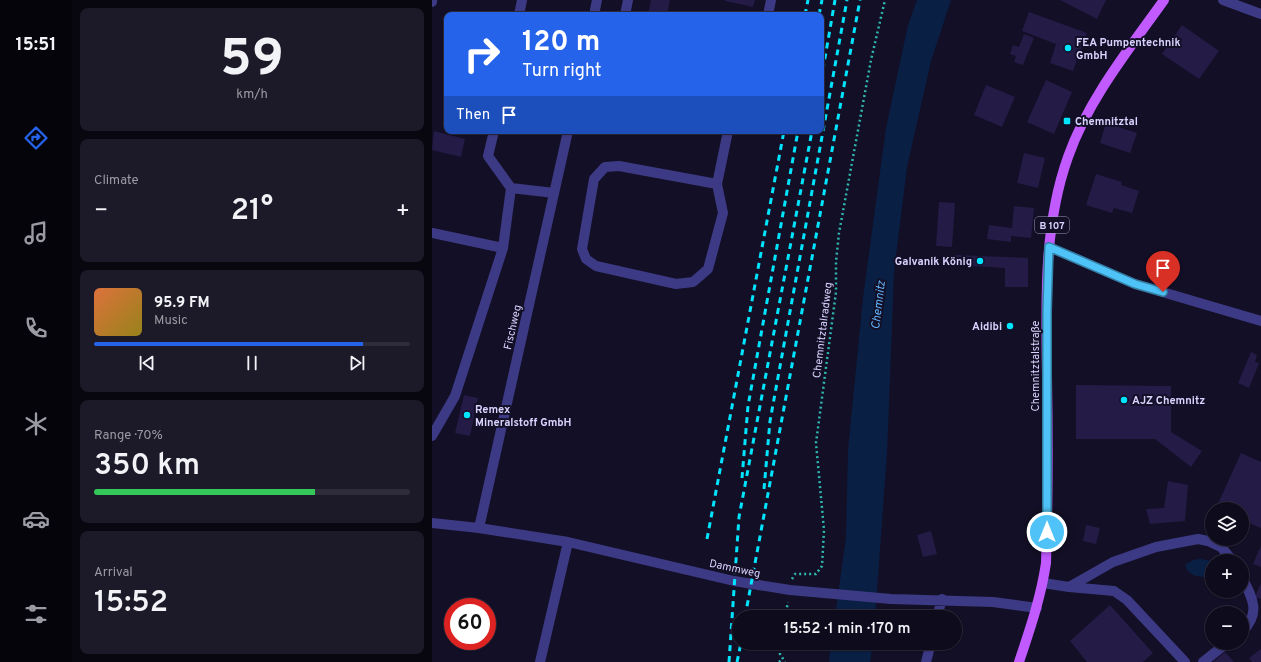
<!DOCTYPE html>
<meta charset="utf-8">
<style>
:root{--surface:#0e0b1c;--page:#1c1929;--text:#f1f3f6;--muted:#9b9ba3;--line:#2e2b3b;--accent:#2563eb}
body{margin:0;font-family:Overpass,sans-serif;background:var(--page);color:var(--text);height:100vh;display:flex;flex-direction:column;font-size:15px;white-space:nowrap}
*{box-sizing:border-box;margin:0}
p{font-size:13px;color:var(--muted)}
.icon{flex:none;width:22px;height:22px;fill:none;stroke:currentColor;stroke-width:2;stroke-linecap:round;stroke-linejoin:round}
.map{position:relative;flex:1;overflow:hidden}
.panel{display:flex;flex-direction:column;gap:8px;padding:8px;background:#08060f;width:360px}
.panel>*{flex:none}
.top-card{position:absolute;left:12px;top:12px;width:380px;height:122px;border-radius:8px;box-shadow:0 1px 3px #0004,0 0 0 1px var(--line);background:#2563eb;color:#fff;overflow:hidden}
.buttons{position:absolute;left:773px;top:502px;display:grid;gap:8px}
.buttons a{display:grid;place-items:center;width:44px;height:44px;border-radius:50%;background:var(--surface);box-shadow:0 1px 3px #0004,0 0 0 1px var(--line);font-size:20px}
.speed{position:absolute;left:12px;top:598px;display:flex;gap:8px;font-size:20px;font-weight:700;text-align:center}
.speed>*{display:grid;place-content:center;width:52px;height:52px;border-radius:50%;background:var(--surface);box-shadow:0 1px 3px #0004,0 0 0 1px var(--line);line-height:1}
.speed .limit{border:6px solid #d22;background:#fff;color:#111}
.pin{position:absolute;display:grid;place-items:center;width:34px;height:34px;color:#fff;margin:-41px -17px;border-radius:50% 50% 50% 0;rotate:-45deg;box-shadow:0 0 4px #0007}
.pin .icon{rotate:45deg}
.me{position:absolute;width:44px;margin:-22px;rotate:0deg;stroke-linejoin:round;filter:drop-shadow(0 0 3px #0008)}
.turn{display:flex;align-items:center;gap:14px;height:84px;padding:0 12px;font-size:18px}
.turn .icon{width:52px;height:52px;stroke-width:2.5}
.turn b{display:block;font-size:28px;line-height:34px}
.then{display:flex;align-items:center;height:38px;padding:0 12px;background:#0003;gap:8px;font-size:15px}
.big{font-size:30px;font-weight:600;line-height:1.1}
.panel .tile{flex:1;display:flex;flex-direction:column;justify-content:center;gap:6px;min-width:0;padding:0 14px;border-radius:8px;background:var(--page)}
.panel .dial{align-items:center;gap:0}
.dial b{font-size:52px;line-height:1}
.song{display:flex;align-items:center;gap:12px}
.cover{width:48px;height:48px;border-radius:6px;background:linear-gradient(135deg,hsl(20 70% 55%),hsl(50 70% 35%))}
.played{height:4px;border-radius:2px;background:linear-gradient(90deg,var(--accent) 85%,var(--line) 85%)}
.keys{display:flex;justify-content:space-around;direction:ltr}
.heat{display:flex;justify-content:space-between;align-items:center;font-size:22px;direction:ltr}
.charge{height:6px;border-radius:3px;background:linear-gradient(90deg,#34c759 70%,var(--line) 0)}
.trip{position:absolute;left:300px;top:610px;width:230px;height:40px;border-radius:20px;background:var(--surface);box-shadow:0 1px 3px #0004,0 0 0 1px var(--line);font-weight:600;line-height:40px;text-align:center}
main{display:flex;flex:1;min-height:0}
.tab-bar{display:flex;flex-direction:column;width:72px;justify-content:space-around;align-items:center;background:#06040b;color:var(--muted)}
.tab-bar .icon{width:28px;height:28px}
.tab-bar .on{color:var(--accent)}
.tab-bar b{font-size:18px;color:var(--text)}
.map>svg:first-child{display:block}
</style>
<main>
<nav class="tab-bar">
<b>15:51</b>
<svg class="icon on" aria-label="directions" viewBox="0 0 24 24"><path d="M12 3l9 9-9 9-9-9zM9 14v-3h6M13 9l2 2-2 2"/></svg>
<svg class="icon" aria-label="music" viewBox="0 0 24 24"><path d="M9 18V5l10-2v13"/><circle cx="6" cy="18" r="3"/><circle cx="16" cy="16" r="3"/></svg>
<svg class="icon" aria-label="phone" viewBox="0 0 24 24"><path d="M5 4h4l2 5-3 2q2 4 5 5l2-3 5 2v4C11 20 4 13 5 4z"/></svg>
<svg class="icon" aria-label="climate" viewBox="0 0 24 24"><path d="M12 3v18M4 7l16 10M4 17L20 7"/></svg>
<svg class="icon" aria-label="car" viewBox="0 0 24 24"><path d="M5 17H2v-5l4-1 3-4h7l3 4 3 1v5h-3M9 17h6M6 11h13"/><circle cx="7" cy="17" r="2"/><circle cx="17" cy="17" r="2"/></svg>
<svg class="icon" aria-label="filters" viewBox="0 0 24 24"><path d="M4 7h16M4 17h16"/><circle cx="9" cy="7" r="2"/><circle cx="15" cy="17" r="2"/></svg>
</nav>
<section class="panel">
<div class="tile dial"><b>59</b><p>km/h</p></div>
<div class="tile"><p>Climate</p>
<div class="heat"><a>−</a><b class="big">21°</b><a>+</a></div>
</div>
<div class="tile">
<div class="song"><i class="cover"></i><div><b>95.9 FM</b><p>Music</p></div></div>
<div class="played"></div>
<div class="keys"><svg class="icon" aria-label="previous" viewBox="0 0 24 24"><path d="M18 5L8 12l10 7zM5 5v14"/></svg><svg class="icon" aria-label="pause" viewBox="0 0 24 24"><path d="M8 5v14M16 5v14"/></svg><svg class="icon" aria-label="next" viewBox="0 0 24 24"><path d="M6 5l10 7-10 7zM19 5v14"/></svg></div>
</div>
<div class="tile"><p>Range · 70%</p><b class="big">350 km</b><div class="charge"></div></div>
<div class="tile"><p>Arrival</p><b class="big">15:52</b></div>
</section>
<div class="map">
<svg width="829" height="662" viewBox="0 0 829 662">
<rect width="100%" height="100%" fill="#130f26"/>
<path fill="#0a1f44" d="M485,0H519L499,61L475,167L462,272L455,454L443,617H403L414,537L416,450L431,298L454,128L476,25Z
M768,559L780,561V575L778,577C767,577 757,577 753,565L761,560Z
M399,643H441L438,662H397Z"/>
<path fill="#241b47" d="M219,0H238L235,15H216Z
M293,0H323L321,7L293,1Z
M628,0H674L665,19Z
M597,12L655,33L641,71L618,63L624,44L590,31Z
M750,25L787,51L767,79L730,54Z
M592,34L602,38L591,65L582,62L584,56L578,54L581,45L587,47Z
M614,80L640,92L622,134L595,122Z
M554,85L583,97L570,127L542,115Z
M674,123L705,133L698,153L668,143Z
M2,131L33,139L29,157L0,150Z
M592,153L613,158L606,188L585,183Z
M664,174L690,182L689,185L707,191L700,213L682,208L680,213L654,205Z
M507,202L523,203L520,247L504,246Z
M582,206L602,208L599,238L579,236V242L555,239L557,225L580,228Z
M523,255L596,258V287H573V268L523,265Z
M819,352L825,355L823,362L827,363L817,388L806,383Z
M644,385L739,386V432L770,451L759,467L723,439H644Z
M32,395L46,398L38,436L23,433Z
M809,453L829,462V528L810,520V509L784,508Z
M736,481L756,485L753,521L718,524L714,509L732,508Z
M654,525L668,528L664,544L651,541Z
M499,531L505,554L491,557L485,535Z
M829,546V567L821,564Z
M829,583V599L823,597Z
M678,605L721,653L711,662H655L638,641Z
M829,649V662H820L817,658Z
M793,652L802,662H781Z"/>
<g fill="none" stroke-linecap="round" stroke-linejoin="round">
<path stroke="#2fb8b0" stroke-width="2.5" stroke-dasharray="2 3" stroke-linecap="butt" d="M360,579L363,574H384L390,566L392,530L384,443L404,292V262L407,233L439,60L453,0
M353,617L356,602
M348,643V654L353,662
M347,662L350,659"/>
<path stroke="#3d3a85" stroke-width="10" d="M791,0L829,14
M0,2V0
M87,15L90,0
M162,15L165,0
M193,15L196,0
M336,15L339,0
M285,184L187,166L173,167L162,179L150,249L154,259L164,266L244,284L261,282L276,269L291,213L285,184L296,131
M79,188L122,193
M0,233L71,248
M617,247L703,284L829,321
M0,436L23,396L71,248L79,188L56,156L62,131
M0,523L47,528L136,542L302,581L358,590L459,599L561,602L605,608
M47,528L136,131
M810,577C821,599 829,613 810,632
M611,583L637,587L681,562L724,547L766,539L776,541L789,547L801,561
M637,587L682,591L695,600L753,662
M505,617L510,599
M108,662L136,542
M494,662L499,643
M771,662L795,643"/>
<path stroke="#c25bff" stroke-width="10" d="M587,662C598,629 609,597 614,563C616,501 616,438 615,376C614,303 611,227 636,157C656,100 697,49 732,0"/>
<path stroke="#00e5ff" stroke-width="3" stroke-dasharray="6 5" stroke-linecap="butt" d="M373,15L376,0
M387,15L390,0
M389,81L403,0
M310,478L316,406L366,131
M332,489L338,421L415,0
M275,539L352,131
M313,617L428,0
M297,662L307,517L380,131
M305,662L309,643"/>
</g>
<g fill="none" stroke-linecap="round" stroke-linejoin="round">
<defs>
<path id="route" d="M615,532V312L617,247L703,284L731,292"/>
</defs>
<use href="#route" stroke="#337fa1" stroke-width="10"/>
<use href="#route" stroke="#4fc3f7" stroke-width="7"/>
</g>
<g fill="#00e5ff" stroke="#130f26" stroke-width="1.5">
<circle cx="636" cy="48" r="4"/>
<rect x="631" y="117" width="8" height="8" rx="2"/>
<circle cx="548" cy="261" r="4"/>
<circle cx="578" cy="326" r="4"/>
<circle cx="692" cy="400" r="4"/>
<circle cx="35" cy="415" r="4"/>
</g>
<g text-anchor="middle" stroke-width="4" stroke-linejoin="round" paint-order="stroke">
<rect fill="#130f26" stroke="#9e99be" stroke-width="1" x="603" y="217" width="34" height="16" rx="3"/>
<g font-size="10" font-weight="bold" fill="#d9d4ff">
<text x="620" y="229">B 107</text>
</g>
<g font-size="11" font-weight="bold" fill="#d9d4ff" stroke="#130f26" text-anchor="start">
<text x="644" y="46">FEA Pumpentechnik<tspan x="644" dy="13">GmbH</tspan></text>
<text x="643" y="125">Chemnitztal</text>
<text x="540" y="265" text-anchor="end">Galvanik König</text>
<text x="570" y="330" text-anchor="end">Aidibi</text>
<text x="700" y="404">AJZ Chemnitz</text>
<text x="43" y="413">Remex<tspan x="43" dy="13">Mineralstoff GmbH</tspan></text>
</g>
<g font-size="11" fill="#d9d4ff" stroke="#130f26">
<text transform="translate(80 327) rotate(-77)" y="4">Fischweg</text>
<text transform="translate(390 330) rotate(-83)" y="4">Chemnitztalradweg</text>
<text transform="translate(603 366) rotate(-90)" y="4">Chemnitztalstraße</text>
<text transform="translate(303 568) rotate(12)" y="4">Dammweg</text>
</g>
<g font-size="12" font-style="italic" fill="#62b6ff" stroke="#130f26">
<text transform="translate(446 305) rotate(-83)" y="4">Chemnitz</text>
</g>
</g>
</svg>
<div class="buttons">
<a><svg class="icon" aria-label="layers" viewBox="0 0 24 24"><path d="M12 4l9 5-9 5-9-5zM3 14l9 5 9-5"/></svg></a>
<a>+</a>
<a>−</a>
</div>
<div class="speed"><div class="limit">60</div></div>
<div class="pin" style="left:731px;top:292px;background:#d93025"><svg class="icon" aria-label="arrive" viewBox="0 0 24 24"><path d="M6 21V4h12l-3 4 3 4H6"/></svg></div>
<svg class="me" style="left:615px;top:532px" viewBox="-20 -20 40 40"><circle r="17" fill="#4fc3f7" stroke="#fff" stroke-width="3"/><path d="M0-11L8 9 0 5-8 9z" fill="#fff"/></svg>
<div class="trip">15:52 · 1 min · 170 m</div>
<div class="top-card">
<div class="turn"><svg class="icon" aria-label="right" viewBox="0 0 24 24"><path d="M7 20v-9h11M14 6l5 5-5 5"/></svg><div><b>120 m</b>Turn right</div></div>
<div class="then">Then<svg class="icon" aria-label="arrive" viewBox="0 0 24 24"><path d="M6 21V4h12l-3 4 3 4H6"/></svg></div>
</div>
</div>
</main>
